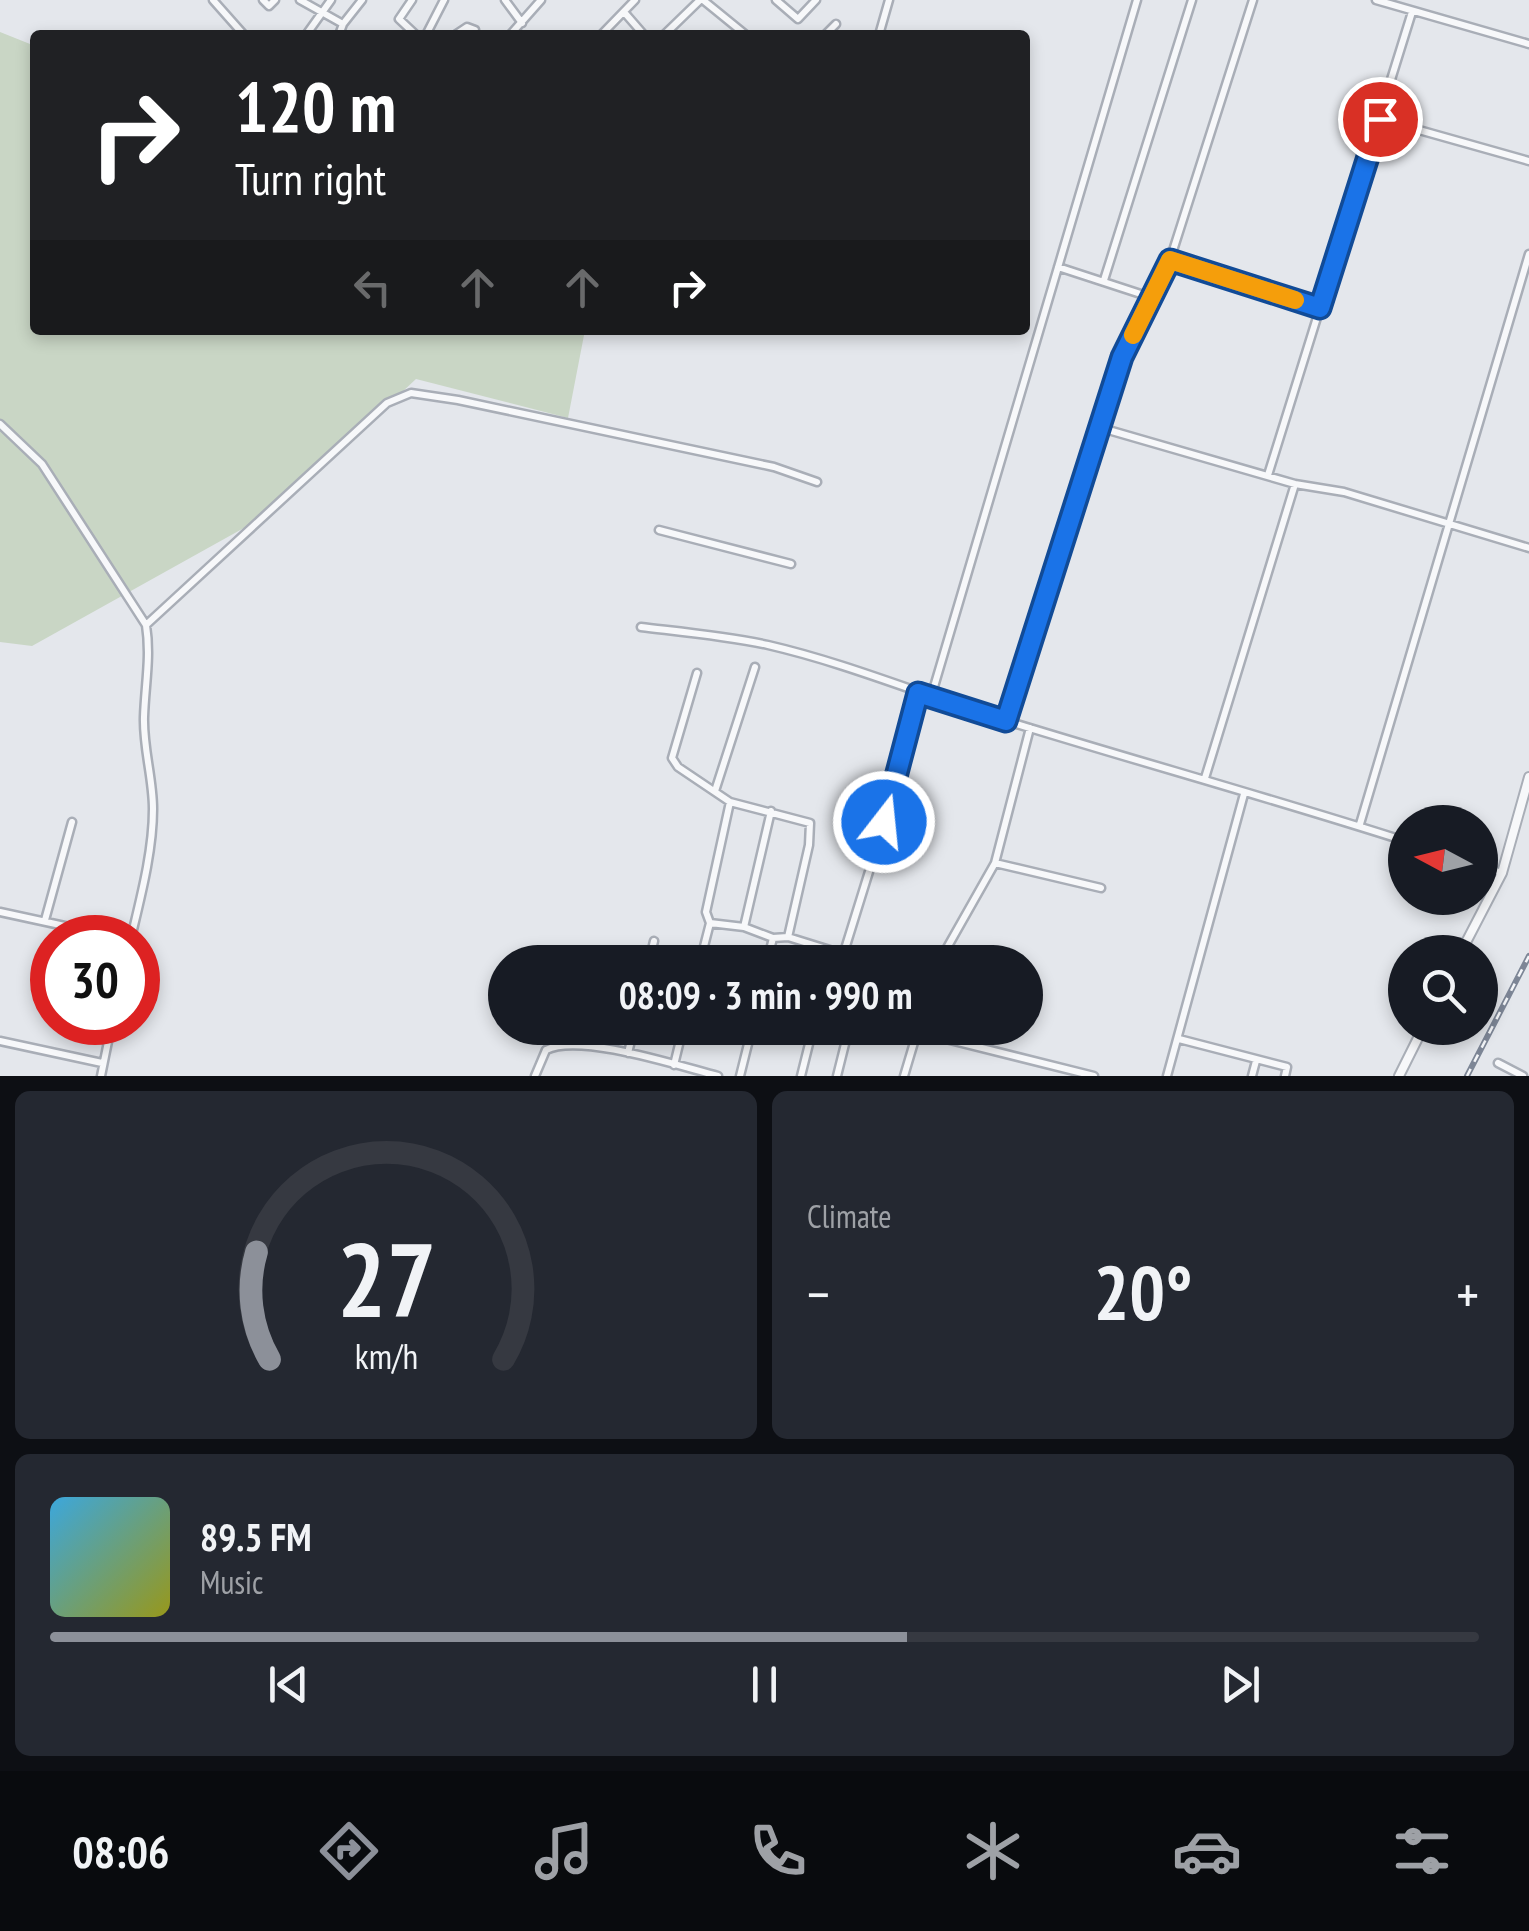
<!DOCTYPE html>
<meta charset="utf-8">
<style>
:root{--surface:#171b24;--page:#242831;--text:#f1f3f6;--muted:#9ea1a6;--line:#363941;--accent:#8c9099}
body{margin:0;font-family:"PT Sans Narrow",sans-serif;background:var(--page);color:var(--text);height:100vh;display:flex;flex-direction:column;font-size:38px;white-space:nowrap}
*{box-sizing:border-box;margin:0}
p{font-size:32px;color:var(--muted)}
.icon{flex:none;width:55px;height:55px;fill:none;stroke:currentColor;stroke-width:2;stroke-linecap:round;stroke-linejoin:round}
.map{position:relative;height:1076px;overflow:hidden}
.sheet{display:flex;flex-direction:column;gap:15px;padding:15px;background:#0d0f14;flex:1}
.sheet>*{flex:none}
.banner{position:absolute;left:30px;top:30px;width:1000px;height:305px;border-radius:10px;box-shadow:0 5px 15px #0003;background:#202124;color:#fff;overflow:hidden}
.needle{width:65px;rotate:277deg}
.fabs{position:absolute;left:1388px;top:805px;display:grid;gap:20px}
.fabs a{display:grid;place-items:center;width:110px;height:110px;border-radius:50%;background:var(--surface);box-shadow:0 5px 15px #0003;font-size:50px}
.speed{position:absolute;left:30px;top:915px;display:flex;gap:20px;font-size:50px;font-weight:700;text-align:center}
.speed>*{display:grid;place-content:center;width:130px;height:130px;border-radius:50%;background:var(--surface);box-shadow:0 5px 15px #0003;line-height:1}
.speed .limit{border:15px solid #d22;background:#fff;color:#111}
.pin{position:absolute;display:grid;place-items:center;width:85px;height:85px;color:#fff;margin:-42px;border:5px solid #fff;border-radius:50%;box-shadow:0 2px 10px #0007}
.me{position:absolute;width:110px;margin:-55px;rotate:16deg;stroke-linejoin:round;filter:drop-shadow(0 0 8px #0008)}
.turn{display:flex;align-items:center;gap:35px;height:210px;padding:0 40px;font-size:45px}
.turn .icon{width:130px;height:130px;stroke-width:2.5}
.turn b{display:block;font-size:70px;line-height:85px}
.lanes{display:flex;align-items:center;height:95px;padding:0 40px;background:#0003;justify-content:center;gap:50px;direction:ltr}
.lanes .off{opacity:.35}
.big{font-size:75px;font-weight:700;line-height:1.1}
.sheet .card{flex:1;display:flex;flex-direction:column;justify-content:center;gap:15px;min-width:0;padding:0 35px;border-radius:15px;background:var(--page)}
.sheet .dial{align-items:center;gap:0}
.dial svg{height:260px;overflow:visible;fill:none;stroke:var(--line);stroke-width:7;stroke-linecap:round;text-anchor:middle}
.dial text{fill:var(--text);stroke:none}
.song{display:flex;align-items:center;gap:30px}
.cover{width:120px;height:120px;border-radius:15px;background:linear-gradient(135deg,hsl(200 70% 55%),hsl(60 70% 35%))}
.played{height:10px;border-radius:5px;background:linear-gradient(90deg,var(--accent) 60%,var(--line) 60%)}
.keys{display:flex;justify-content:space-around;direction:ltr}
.heat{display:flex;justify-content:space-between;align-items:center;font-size:55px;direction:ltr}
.sheet .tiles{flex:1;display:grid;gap:15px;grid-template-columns:1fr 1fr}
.card:last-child{grid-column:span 2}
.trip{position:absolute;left:488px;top:945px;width:555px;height:100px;border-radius:50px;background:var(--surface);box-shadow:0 5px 15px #0003;font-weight:700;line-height:100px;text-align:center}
.dock{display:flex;height:160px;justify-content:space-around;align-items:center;background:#090b0e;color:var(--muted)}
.dock .icon{width:70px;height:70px}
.dock .on{color:var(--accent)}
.dock b{font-size:45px;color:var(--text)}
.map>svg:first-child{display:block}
</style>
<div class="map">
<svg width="1529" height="1076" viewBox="0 0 1529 1076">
<rect width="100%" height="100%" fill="#e4e7ec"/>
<path fill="#c9d6c5" d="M0,32L35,46V330H585L568,418L416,379L276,510L32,646L0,642Z"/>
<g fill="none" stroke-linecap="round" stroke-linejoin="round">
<defs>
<path id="minor" d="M213,0L244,35
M263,0L269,6L275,0
M300,0L343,24
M412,0L399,19L416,35
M505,0L522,23
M703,0L746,35
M776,0L798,19L816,0
M1376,0L1529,44
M624,12L644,35
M306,35L331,0
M339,35L343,24L362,0
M426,35L444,0
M455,35L467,27L475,30V35
M510,35L541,0
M601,35L635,0
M664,35L700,0
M825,35L836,24
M879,35L889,0
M1380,119L1529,161
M1170,260L1321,308
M1058,267L1153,298
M1104,280L1192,0
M0,424L42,464L146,625C151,657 145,685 144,717C143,748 153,778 153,809C153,851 141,896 131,938
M1098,427L1295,484L1344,492L1529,548
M1268,475L1412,12
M659,530L791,564
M146,625L387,403L411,393L458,400L774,467L817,482
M641,627C683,632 727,636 768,645C850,664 927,697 1007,721C1140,762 1274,799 1405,841
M697,673L672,758L678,767L730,802L810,823L809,845L788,937
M931,697L1137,0
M1006,721L1085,464L1122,357L1170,260L1253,0
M1205,778L1295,484
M715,791L755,667
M1360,824L1529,254
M995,863L1101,888
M1480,866L1502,873
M0,912L120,938
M45,920L72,822
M710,923L744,927L773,938L788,937L833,951L845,949L888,962
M744,927L771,811
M845,949L894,791L918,693
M649,962L654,941
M700,962L710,923L706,912L730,802
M767,962L773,938
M939,962L995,863L1030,728
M918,1032L1094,1076
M1179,1039L1287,1067L1285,1076
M0,1041L102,1063
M628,1053L634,1028
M1498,1063L1523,1076
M674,1065L683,1028
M101,1076L112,1022
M535,1076L546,1050C580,1033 679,1066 718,1076
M740,1076L752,1028
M801,1076L813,1028
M837,1076L849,1028
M904,1076L918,1029
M1167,1076L1244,794
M1252,1076L1256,1061"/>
<path id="tertiary" d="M1461,952L1502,873L1529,777
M1399,1076L1423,1028"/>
</defs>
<use href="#minor" stroke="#a9aeb7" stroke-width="11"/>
<use href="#tertiary" stroke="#a9aeb7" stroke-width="12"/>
<use href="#minor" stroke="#f7f8fa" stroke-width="6"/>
<use href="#tertiary" stroke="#f7f8fa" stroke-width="8"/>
<defs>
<path id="rail" d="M1467,1076L1529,956"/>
</defs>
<use href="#rail" stroke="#7d8696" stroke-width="6"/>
<use href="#rail" stroke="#f4f6f9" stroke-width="2.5" stroke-dasharray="8" stroke-linecap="butt"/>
</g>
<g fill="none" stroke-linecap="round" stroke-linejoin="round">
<defs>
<path id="route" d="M884,822L918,693L1006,721L1122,357L1170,260L1320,308L1380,119"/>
</defs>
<use href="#route" stroke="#114b97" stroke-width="25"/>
<use href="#route" stroke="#1a73e8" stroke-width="18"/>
<path stroke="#f59e0b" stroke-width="18" d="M1133,335L1170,260L1295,300"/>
</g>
</svg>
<div class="fabs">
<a><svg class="needle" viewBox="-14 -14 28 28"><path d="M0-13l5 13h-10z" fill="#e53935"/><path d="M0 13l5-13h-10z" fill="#9ea1a6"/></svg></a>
<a><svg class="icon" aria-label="search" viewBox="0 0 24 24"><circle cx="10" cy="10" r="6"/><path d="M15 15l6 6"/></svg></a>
</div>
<div class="speed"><div class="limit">30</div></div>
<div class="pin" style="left:1380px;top:119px;background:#d93025"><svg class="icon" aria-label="arrive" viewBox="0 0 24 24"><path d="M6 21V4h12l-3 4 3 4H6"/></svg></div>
<svg class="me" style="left:884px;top:822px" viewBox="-20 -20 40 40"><circle r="17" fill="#1a73e8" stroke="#fff" stroke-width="3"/><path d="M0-11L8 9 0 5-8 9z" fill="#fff"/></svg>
<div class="trip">08:09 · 3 min · 990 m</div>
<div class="banner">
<div class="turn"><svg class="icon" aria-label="right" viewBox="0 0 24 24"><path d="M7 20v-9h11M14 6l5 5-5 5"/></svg><div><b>120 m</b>Turn right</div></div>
<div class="lanes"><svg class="icon off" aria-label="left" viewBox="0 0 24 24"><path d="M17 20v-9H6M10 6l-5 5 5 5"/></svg><svg class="icon off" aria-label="ahead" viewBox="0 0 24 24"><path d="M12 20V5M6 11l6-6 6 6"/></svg><svg class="icon off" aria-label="ahead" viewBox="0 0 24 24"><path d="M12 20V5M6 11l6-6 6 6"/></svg><svg class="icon" aria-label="right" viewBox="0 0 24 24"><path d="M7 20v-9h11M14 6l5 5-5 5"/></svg></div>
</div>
</div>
<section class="sheet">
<div class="tiles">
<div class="card dial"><svg viewBox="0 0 100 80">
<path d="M14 69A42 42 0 1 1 86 69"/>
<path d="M14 69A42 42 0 0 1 10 36" stroke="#8c9099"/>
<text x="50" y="56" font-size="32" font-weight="700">27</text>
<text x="50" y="72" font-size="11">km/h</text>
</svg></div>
<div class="card"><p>Climate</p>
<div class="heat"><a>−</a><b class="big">20°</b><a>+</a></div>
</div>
<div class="card">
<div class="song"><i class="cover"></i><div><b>89.5 FM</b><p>Music</p></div></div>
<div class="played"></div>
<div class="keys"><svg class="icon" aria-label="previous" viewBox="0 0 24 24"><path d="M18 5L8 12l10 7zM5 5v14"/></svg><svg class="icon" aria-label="pause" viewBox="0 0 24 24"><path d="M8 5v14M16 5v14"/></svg><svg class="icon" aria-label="next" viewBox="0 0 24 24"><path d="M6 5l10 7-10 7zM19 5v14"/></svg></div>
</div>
</div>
</section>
<nav class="dock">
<b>08:06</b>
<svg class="icon on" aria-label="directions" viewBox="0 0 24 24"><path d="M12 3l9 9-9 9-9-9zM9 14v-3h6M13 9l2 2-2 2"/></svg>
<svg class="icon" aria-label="music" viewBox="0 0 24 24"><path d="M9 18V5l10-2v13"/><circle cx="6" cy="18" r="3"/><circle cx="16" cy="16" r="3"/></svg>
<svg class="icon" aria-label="phone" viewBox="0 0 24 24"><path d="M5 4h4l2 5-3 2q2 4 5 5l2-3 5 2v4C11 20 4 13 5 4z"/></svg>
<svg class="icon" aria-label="climate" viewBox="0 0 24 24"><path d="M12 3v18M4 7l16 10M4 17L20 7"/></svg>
<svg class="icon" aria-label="car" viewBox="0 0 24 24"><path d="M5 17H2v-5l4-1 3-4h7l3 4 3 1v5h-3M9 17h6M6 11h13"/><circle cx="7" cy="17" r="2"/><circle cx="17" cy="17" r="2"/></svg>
<svg class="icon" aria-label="filters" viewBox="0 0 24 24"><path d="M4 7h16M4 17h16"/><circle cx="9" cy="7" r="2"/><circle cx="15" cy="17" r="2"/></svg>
</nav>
